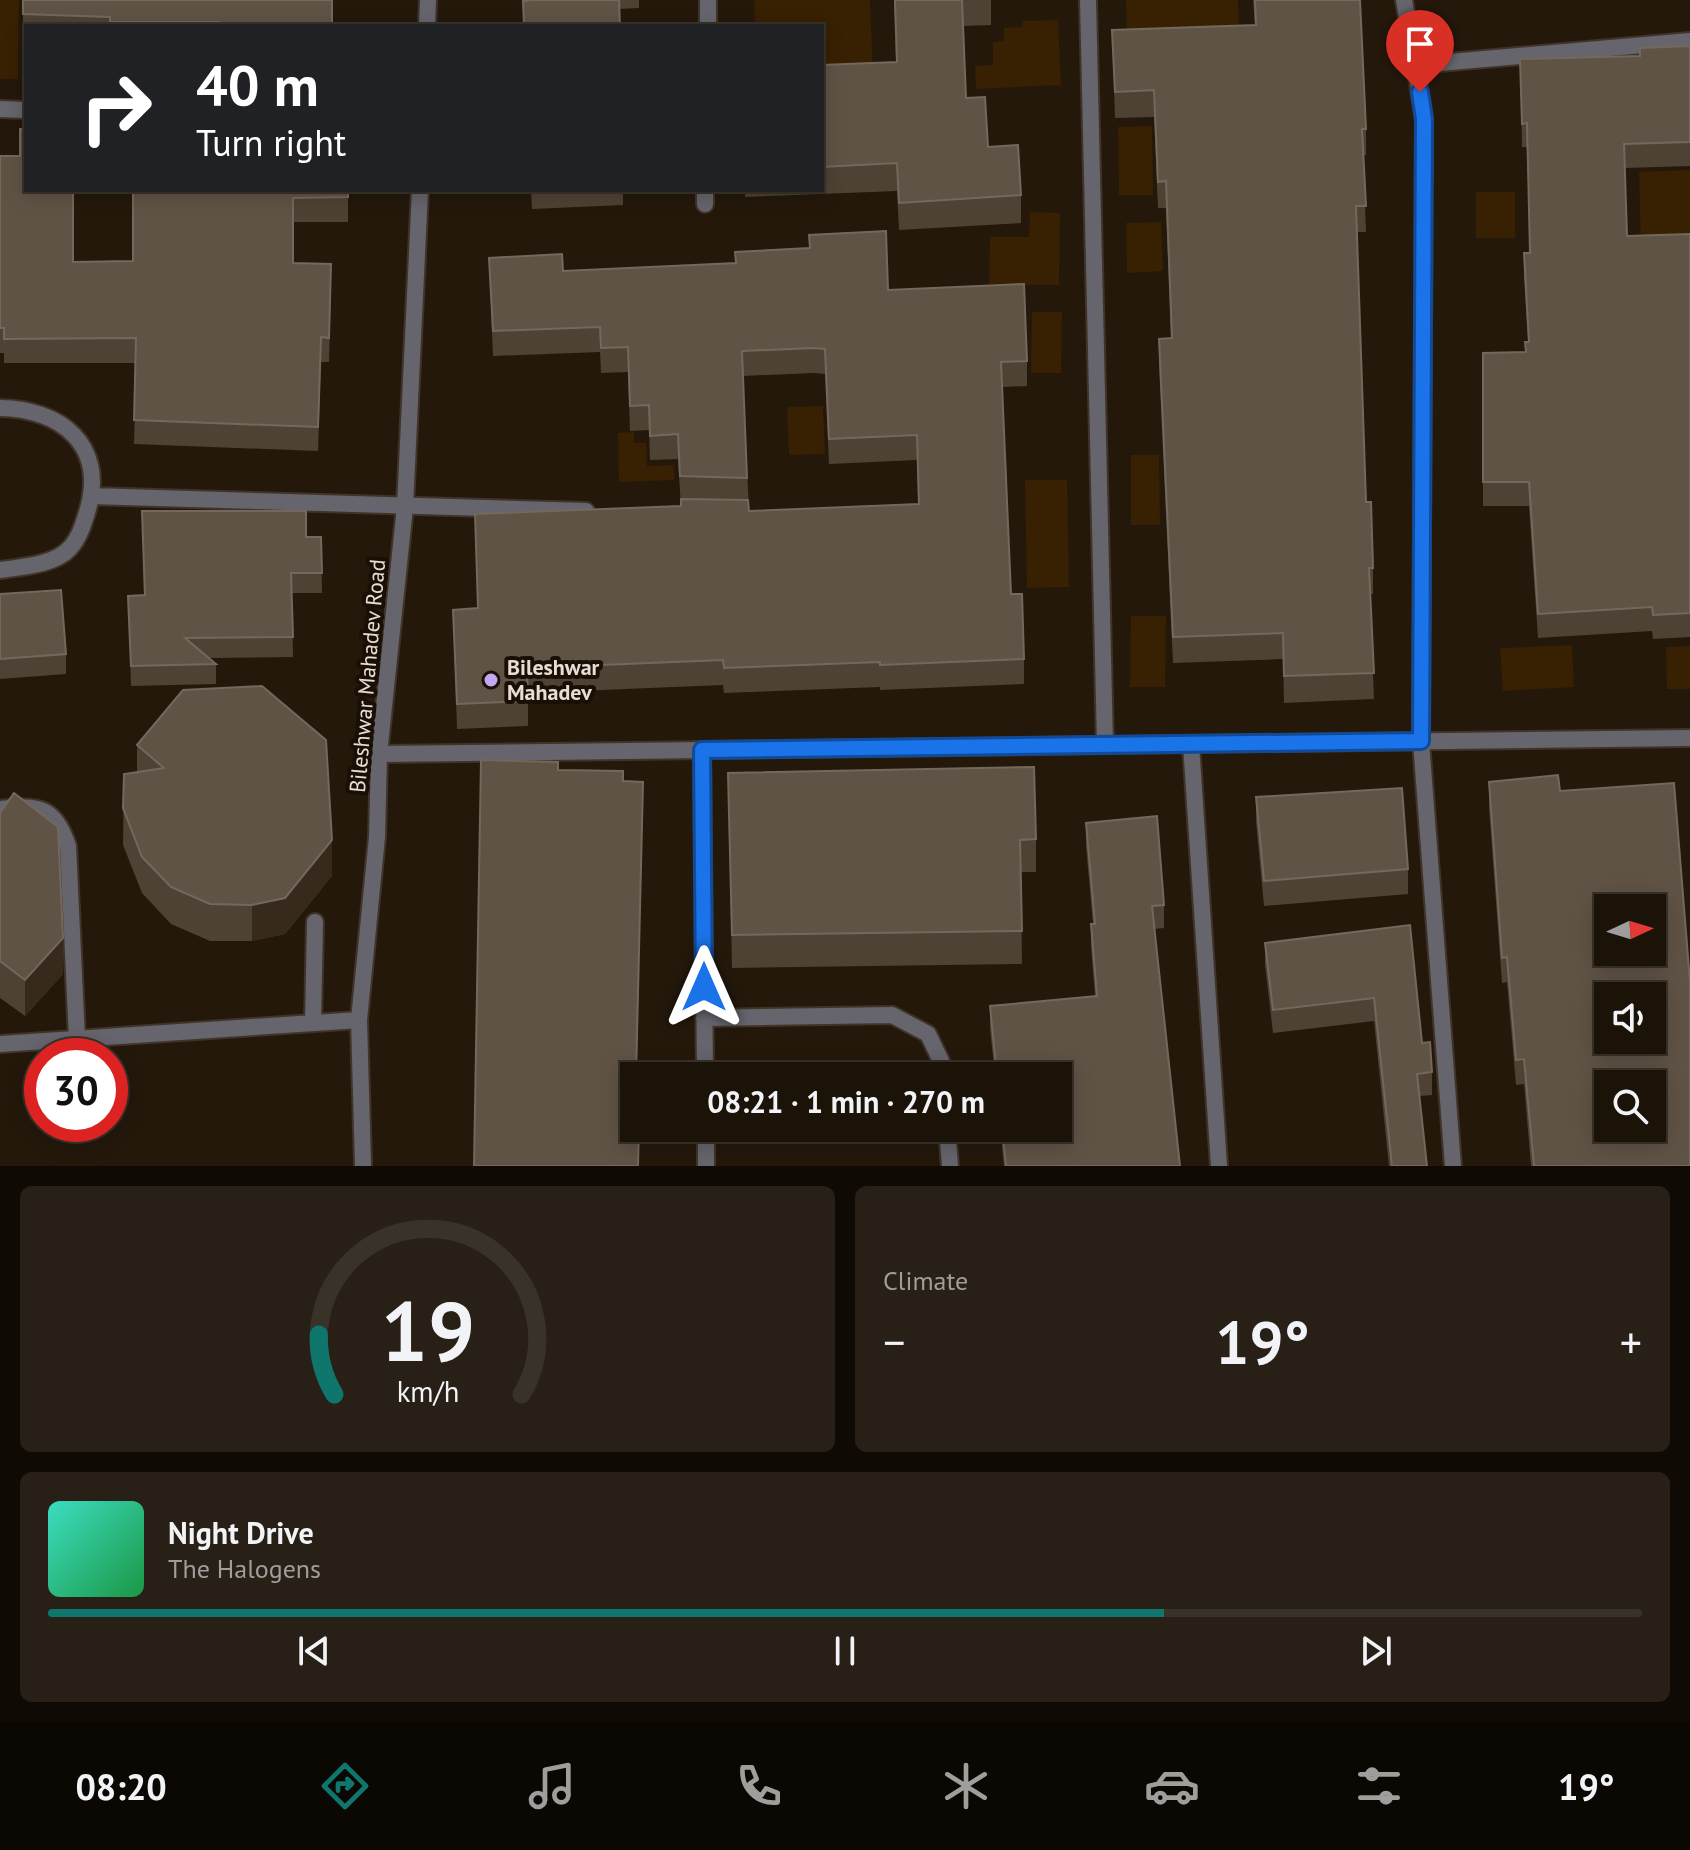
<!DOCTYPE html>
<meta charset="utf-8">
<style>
:root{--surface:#1b1208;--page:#282016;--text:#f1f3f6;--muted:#a09e9c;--line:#393229;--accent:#0f766e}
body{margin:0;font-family:"PT Sans",sans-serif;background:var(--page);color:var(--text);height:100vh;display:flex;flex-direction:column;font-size:30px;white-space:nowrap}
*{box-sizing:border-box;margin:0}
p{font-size:26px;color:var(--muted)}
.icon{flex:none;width:44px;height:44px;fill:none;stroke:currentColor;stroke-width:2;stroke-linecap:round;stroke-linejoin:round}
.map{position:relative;height:1166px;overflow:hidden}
.drawer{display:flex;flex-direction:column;gap:20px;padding:20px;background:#0f0a04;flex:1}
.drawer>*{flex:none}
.top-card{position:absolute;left:24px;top:24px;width:800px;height:168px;border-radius:0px;box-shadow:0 4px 20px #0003,0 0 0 2px var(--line);background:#202124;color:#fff;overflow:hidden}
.needle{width:52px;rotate:86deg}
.fabs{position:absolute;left:1594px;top:894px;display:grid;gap:16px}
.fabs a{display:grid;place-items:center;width:72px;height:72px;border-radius:0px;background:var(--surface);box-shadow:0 4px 20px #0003,0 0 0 2px var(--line);font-size:40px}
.speed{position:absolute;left:24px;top:1038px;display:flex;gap:16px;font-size:40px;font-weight:700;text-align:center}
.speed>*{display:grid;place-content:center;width:104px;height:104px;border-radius:50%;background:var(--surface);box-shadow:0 4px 20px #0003,0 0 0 2px var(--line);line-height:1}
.speed .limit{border:12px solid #d22;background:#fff;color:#111}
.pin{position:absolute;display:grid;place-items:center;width:68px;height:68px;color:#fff;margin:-82px -34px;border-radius:50% 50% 50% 0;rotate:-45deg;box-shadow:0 0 8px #0007}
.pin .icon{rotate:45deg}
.me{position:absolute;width:88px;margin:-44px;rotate:0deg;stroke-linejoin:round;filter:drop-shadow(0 0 6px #0008)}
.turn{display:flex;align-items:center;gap:28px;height:168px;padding:0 40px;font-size:36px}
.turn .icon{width:104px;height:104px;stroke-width:2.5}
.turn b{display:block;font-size:56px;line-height:68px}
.big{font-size:60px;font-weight:700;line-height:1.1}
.drawer .card{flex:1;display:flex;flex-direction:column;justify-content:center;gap:12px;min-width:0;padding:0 28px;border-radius:12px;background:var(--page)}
.drawer .dial{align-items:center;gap:0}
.dial svg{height:208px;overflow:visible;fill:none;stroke:var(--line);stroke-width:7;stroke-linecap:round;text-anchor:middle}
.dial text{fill:var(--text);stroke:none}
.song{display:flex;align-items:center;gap:24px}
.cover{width:96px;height:96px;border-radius:12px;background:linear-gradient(135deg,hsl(170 70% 55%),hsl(140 70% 35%))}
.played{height:8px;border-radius:4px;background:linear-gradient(90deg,var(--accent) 70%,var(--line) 70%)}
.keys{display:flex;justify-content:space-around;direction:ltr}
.heat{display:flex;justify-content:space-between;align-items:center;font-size:44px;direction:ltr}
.drawer .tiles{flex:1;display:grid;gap:20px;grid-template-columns:1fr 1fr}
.card:last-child{grid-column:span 2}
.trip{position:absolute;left:620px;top:1062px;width:452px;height:80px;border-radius:0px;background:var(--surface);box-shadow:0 4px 20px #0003,0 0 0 2px var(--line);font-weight:700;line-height:80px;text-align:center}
.tab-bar{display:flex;height:128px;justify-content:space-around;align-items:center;background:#0b0703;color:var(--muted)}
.tab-bar .icon{width:56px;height:56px}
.tab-bar .selected{color:var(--accent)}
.tab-bar b{font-size:36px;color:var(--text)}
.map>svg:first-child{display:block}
</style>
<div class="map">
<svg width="1690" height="1166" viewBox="0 0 1690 1166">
<rect width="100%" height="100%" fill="#24180b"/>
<path fill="#382002" d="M0,0H19L18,79H0Z
M754,0H870L873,77L822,79V26H755Z
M1126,0H1238L1239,39L1127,43Z
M1058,20L1061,85L976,89L975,66L993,65V42L1004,41V28L1022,27L1023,21Z
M1152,126L1153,195H1119L1118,127Z
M1690,170V242L1641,244L1639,172Z
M1476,192H1515V238H1476Z
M1030,212L1060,213L1059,285L989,284L990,237H1029Z
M1161,222L1163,271L1127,273L1126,223Z
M1032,312H1062L1061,373H1031Z
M823,406L825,454L789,455L787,407Z
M634,432V443H646L647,466L674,465V480L619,482L618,433Z
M1131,455H1159L1160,525H1131Z
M1025,480H1067L1069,587L1027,588Z
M1131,616H1166L1165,687H1130Z
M1572,645L1574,687L1503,691L1500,648Z
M1690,646V689H1667L1666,647Z"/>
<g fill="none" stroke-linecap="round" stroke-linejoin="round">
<defs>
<path id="minor" d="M1088,0L1105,745
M1404,0L1424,119L1421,741L1453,1166
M708,26V0
M1416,65L1690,41
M0,109L26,110
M705,204V190
M0,408C60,409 106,444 88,509C84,522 80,537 70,548C55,565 21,567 0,570
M91,496L586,511
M1191,744L1219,1166
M702,750L705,1076
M379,754L1690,738
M0,809C38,805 55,806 68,846L77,1039
M704,1018L892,1015L928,1034L941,1061L943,1076
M313,1023L315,922
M0,1044L359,1020
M706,1128V1166
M947,1128L950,1166"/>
<path id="tertiary" d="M427,26L428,0
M363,1166L359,1020L377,837L379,754L405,507L420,190"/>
</defs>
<use href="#minor" stroke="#3f3427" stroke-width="20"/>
<use href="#tertiary" stroke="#3f3427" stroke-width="20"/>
<use href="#minor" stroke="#66646c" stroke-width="16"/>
<use href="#tertiary" stroke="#66646c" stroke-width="16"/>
</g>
<path fill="#4e4234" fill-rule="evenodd" d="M23,0L332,26H26V41H23Z
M531,0H639V8L619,9L620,26H523V1Z
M894,0H991V25L963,26L966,98L988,147L1021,195V223L899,230L897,191L745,197V190H822V65L896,62Z
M1253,0H1360L1366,129V155H1363L1366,232H1357L1366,502L1373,568V594H1370L1374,699L1284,703L1283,659L1173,663L1159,365V339L1171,338L1166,208H1158L1154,117L1115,118L1112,30L1255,25Z
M1690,46V166L1625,168L1627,236L1690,234V637L1653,639L1652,631L1538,638L1529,506H1483V353L1525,352L1528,342L1524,277V253H1530L1527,147H1522L1520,59L1640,56Z
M0,156H20L73,262L133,261L132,190H348V222H293V263L331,288L329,362H321L318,451L134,444L136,363H4V353H0Z
M531,190H623V205L532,209Z
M489,258L563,271L888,290L1027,361V386L1002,387L1011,594L1024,659V684L880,690V687L724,693L723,685L528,693V726L457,729L453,610L478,608L475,514L681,507L678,459L650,460L649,430L630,431L628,372L601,373L600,352L493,356ZM814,373L825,374L829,464L917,460L918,504L749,511L743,376Z
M142,511L306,537H321L322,593H292L293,657L209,658L216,664V684L131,686L128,596L144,595Z
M0,594L66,654V674L0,679Z
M137,745L332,876L285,934L252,941H210L171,924L142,893L123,845L124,774L137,772Z
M728,773L1036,839V872H1021L1022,964L732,968Z
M1489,782L1560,791L1690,1166H1531L1524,1084L1516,1085L1507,982L1502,983L1489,807Z
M1256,797L1408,869V894L1264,906L1256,822Z
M0,813L63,974L25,1016L0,998Z
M1086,823L1164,905V928L1154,929L1180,1166H1004L1000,1128H1058V1076H995L990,1029V1006L1095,996L1091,947V924H1093L1086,846Z
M1410,925L1422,1043L1432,1072V1095L1419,1096L1427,1166H1389L1374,1021L1273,1033L1265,965V943Z"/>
<path fill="#372a1c" d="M643,782L637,1076H636Z
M332,840V876L285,934L252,941V905Z
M63,938V974L25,1016V980Z"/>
<path fill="#5f5345" stroke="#74685c" stroke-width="2" fill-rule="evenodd" d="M23,0H332V26H220V22H110V17L23,14Z
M532,0H619L620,26H524L523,1Z
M895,0H962L966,98L985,97L988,147L1018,145L1021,195L899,203L897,163L822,167V65L897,62Z
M1255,0H1360L1366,129H1362L1366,206H1356L1366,502H1371L1373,568H1369L1374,673L1284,676L1283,633L1173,637L1159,339L1172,338L1166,181L1158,182L1154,90L1115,92L1112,30L1256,25Z
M1690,46V142L1624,144L1627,236L1690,234V613L1653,615L1652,607L1538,614L1529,482H1483V353L1526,352L1525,342H1529L1524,253H1530L1527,123L1522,124L1520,59L1640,56V48Z
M20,129H26V190H73V262L133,261V190H348V197L293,198V263L331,264L329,338L321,337L318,427L134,420L136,338L4,339V328H0V156H20Z
M886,231L888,290L1024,284L1027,361L1001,362L1011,594H1022L1024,659L880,665V662L724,668L723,660L527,668L528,701L457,704L453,610L478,608L475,514L681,506V499L748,500L749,511L919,504L917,435L829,439L825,349L814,348L742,351L747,478L680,476L678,434L650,436L649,405L630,406L628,347L601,348L600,327L493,331L489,258L562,254L563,271L736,263L735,252L810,248L809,235Z
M142,511H306V537H321L322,573H291L293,637L185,638L216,664L131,666L128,596L145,595Z
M61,590L66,654L0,659V594Z
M262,686L326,740L332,840L285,898L252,905L210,904L171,887L142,857L123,808L124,774L164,768L137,745L183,690Z
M481,760L558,762V770L623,771V781L643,782L636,1076H634V1128H639L638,1166H474Z
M1034,767L1036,839L1020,840L1022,931L732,935L728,773Z
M1558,775L1560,791L1674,783L1690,982V1166H1534L1524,1059L1516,1060L1507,957L1502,958L1489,782ZM1608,908H1652V952H1608ZM1608,996H1652V1040H1608ZM1608,1084H1652V1128H1608Z
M1402,788L1408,869L1264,881L1256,797Z
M14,793L58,827L63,938L25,980L0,961V813Z
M1157,816L1164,905L1152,906L1180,1166H1006L1002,1128H1058V1076H997L990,1006L1097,996L1091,924H1095L1086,823Z
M1410,925L1422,1043L1430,1042L1432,1072L1417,1074L1427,1166H1392L1374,998L1273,1010L1265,943Z"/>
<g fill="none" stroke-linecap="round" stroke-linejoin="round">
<defs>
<path id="route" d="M704,987L702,750L1421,741L1424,119L1420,92"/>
</defs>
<use href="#route" stroke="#114b97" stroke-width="20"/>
<use href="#route" stroke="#1a73e8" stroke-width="14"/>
</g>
<circle fill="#c2a8f2" stroke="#1a0f04" stroke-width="3" cx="491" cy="680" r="8"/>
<g text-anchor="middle" stroke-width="8" stroke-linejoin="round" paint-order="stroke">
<g font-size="22" font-weight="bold" fill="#e6ded5" stroke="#1a0f04" text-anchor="start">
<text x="507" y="675">Bileshwar<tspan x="507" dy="25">Mahadev</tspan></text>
</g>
<g font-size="22" fill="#e6ded5" stroke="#1a0f04">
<text transform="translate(367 676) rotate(-85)" y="8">Bileshwar Mahadev Road</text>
</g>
</g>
</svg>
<div class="fabs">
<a><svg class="needle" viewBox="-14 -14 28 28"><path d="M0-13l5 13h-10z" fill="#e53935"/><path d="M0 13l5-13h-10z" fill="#a09e9c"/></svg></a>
<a><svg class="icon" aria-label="sound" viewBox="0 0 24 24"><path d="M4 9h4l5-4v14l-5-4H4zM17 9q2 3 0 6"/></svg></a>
<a><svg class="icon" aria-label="search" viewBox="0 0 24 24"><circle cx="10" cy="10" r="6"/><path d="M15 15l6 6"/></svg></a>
</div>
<div class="speed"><div class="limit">30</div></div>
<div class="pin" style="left:1420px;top:92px;background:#d93025"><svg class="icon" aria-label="arrive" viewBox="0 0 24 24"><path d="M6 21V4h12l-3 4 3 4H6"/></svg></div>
<svg class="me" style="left:704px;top:987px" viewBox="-20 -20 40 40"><path d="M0-17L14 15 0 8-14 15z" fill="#1a73e8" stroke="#fff" stroke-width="4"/></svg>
<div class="trip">08:21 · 1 min · 270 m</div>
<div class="top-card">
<div class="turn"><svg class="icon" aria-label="right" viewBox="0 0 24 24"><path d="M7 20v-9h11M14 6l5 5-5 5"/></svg><div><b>40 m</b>Turn right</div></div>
</div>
</div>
<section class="drawer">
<div class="tiles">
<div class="card dial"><svg viewBox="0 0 100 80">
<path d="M14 69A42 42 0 1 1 86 69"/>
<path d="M14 69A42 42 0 0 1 8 46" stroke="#0f766e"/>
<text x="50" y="56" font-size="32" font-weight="700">19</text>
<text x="50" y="72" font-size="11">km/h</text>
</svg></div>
<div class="card"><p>Climate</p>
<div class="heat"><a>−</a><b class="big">19°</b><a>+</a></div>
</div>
<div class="card">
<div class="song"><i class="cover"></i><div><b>Night Drive</b><p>The Halogens</p></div></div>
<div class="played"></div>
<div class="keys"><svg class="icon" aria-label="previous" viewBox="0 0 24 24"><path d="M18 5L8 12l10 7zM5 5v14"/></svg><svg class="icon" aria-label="pause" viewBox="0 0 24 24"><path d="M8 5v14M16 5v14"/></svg><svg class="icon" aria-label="next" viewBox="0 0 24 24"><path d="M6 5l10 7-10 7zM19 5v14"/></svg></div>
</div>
</div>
</section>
<nav class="tab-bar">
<b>08:20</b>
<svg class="icon selected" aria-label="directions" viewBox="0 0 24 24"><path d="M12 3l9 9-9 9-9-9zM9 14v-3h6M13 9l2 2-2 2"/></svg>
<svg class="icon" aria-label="music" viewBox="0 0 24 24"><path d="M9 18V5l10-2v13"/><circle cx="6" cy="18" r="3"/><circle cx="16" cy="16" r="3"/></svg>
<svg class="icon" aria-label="phone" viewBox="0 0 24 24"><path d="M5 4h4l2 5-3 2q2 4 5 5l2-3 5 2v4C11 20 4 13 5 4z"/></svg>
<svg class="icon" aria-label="climate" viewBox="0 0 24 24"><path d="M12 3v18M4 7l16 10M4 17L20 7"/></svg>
<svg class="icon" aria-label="car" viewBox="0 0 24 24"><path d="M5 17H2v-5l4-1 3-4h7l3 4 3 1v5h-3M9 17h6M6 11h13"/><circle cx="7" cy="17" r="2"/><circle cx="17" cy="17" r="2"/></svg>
<svg class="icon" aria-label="filters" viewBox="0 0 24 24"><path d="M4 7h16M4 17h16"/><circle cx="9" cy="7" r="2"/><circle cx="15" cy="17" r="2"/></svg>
<b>19°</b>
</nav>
